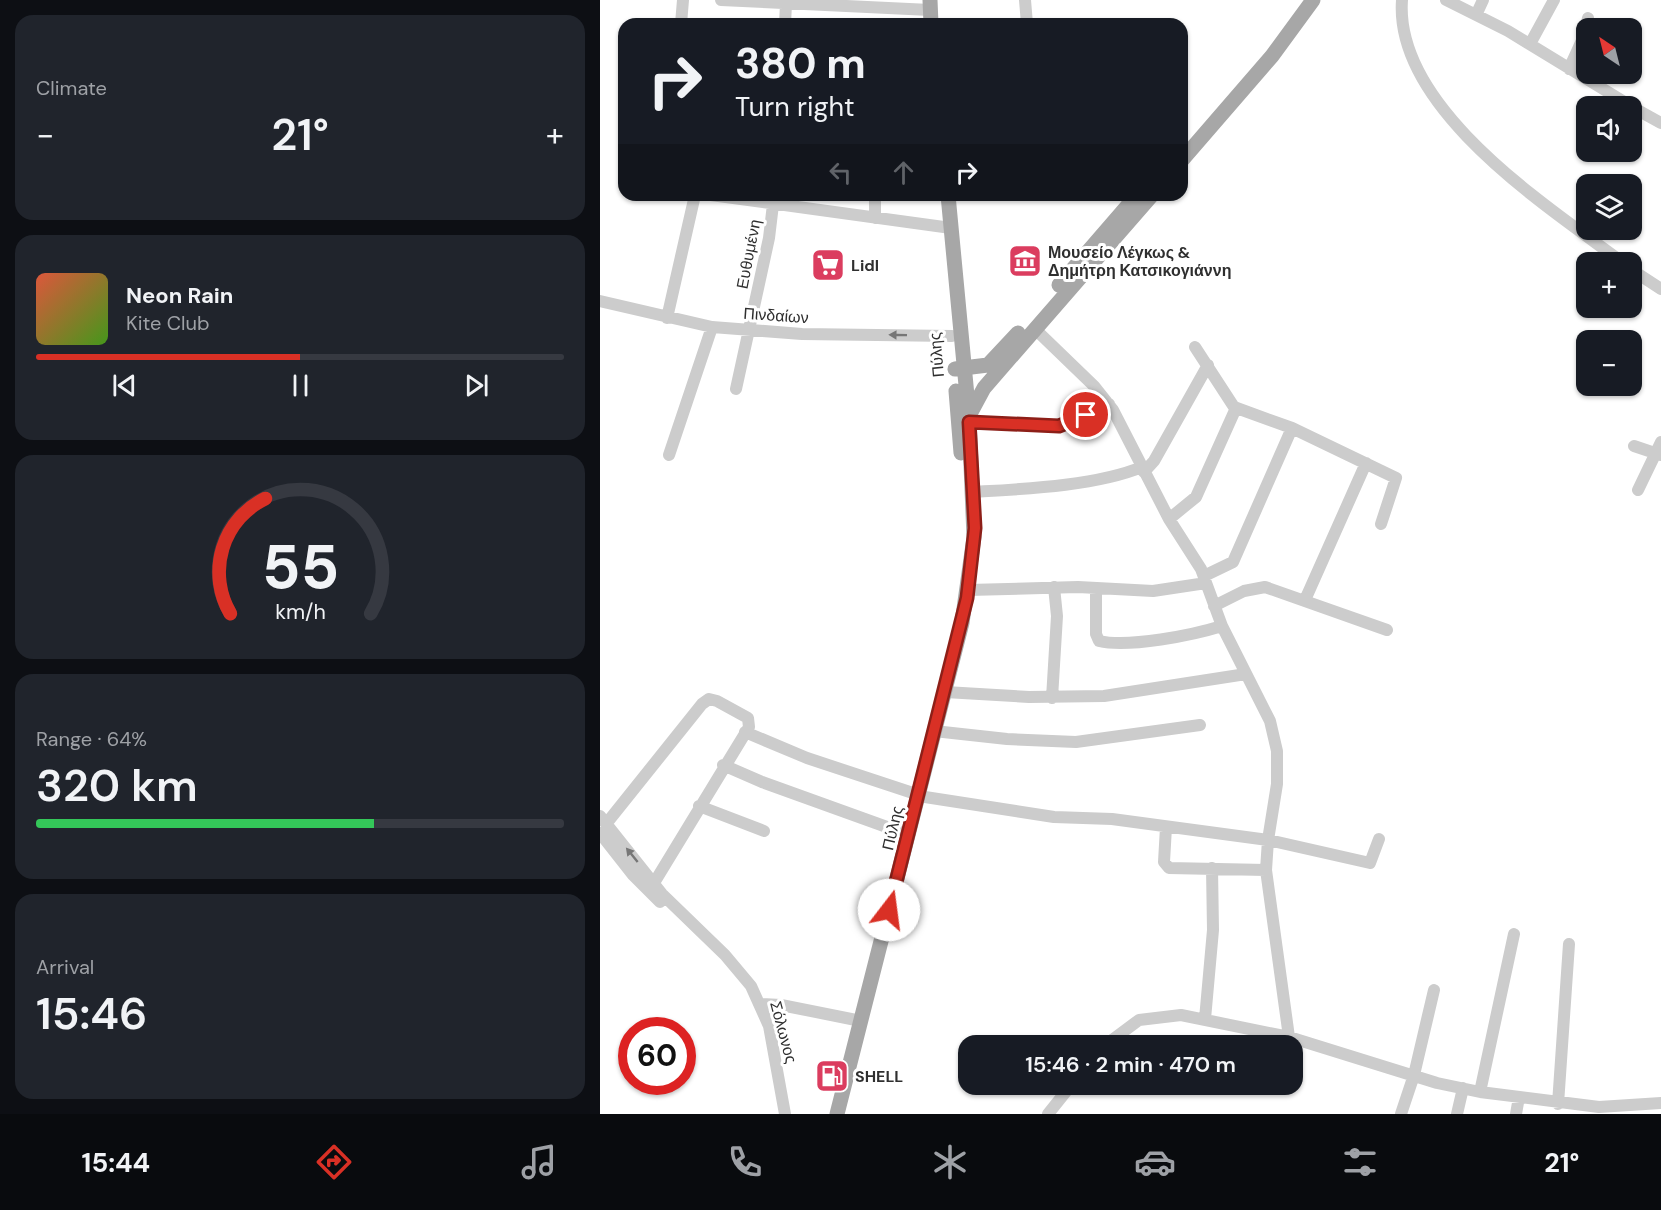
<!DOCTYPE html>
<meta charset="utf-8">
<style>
:root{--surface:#171b24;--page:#20242c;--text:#f1f3f6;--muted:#9ea1a6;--line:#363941;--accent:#d93025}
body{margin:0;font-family:"DM Sans",sans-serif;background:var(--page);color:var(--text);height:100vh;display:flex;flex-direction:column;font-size:22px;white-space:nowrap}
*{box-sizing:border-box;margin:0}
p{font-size:20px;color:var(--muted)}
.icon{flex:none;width:33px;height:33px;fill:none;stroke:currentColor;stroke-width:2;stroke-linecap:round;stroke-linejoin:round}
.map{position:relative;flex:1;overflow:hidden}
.side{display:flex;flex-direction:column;gap:15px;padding:15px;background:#0d0f14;width:600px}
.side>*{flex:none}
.hud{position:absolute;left:18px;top:18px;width:570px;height:183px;border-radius:18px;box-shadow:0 2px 4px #0004;background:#171b24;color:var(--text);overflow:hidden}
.needle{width:39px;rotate:325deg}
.buttons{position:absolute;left:976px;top:18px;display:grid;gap:12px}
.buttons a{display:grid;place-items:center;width:66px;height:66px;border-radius:12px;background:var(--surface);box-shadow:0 2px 4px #0004;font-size:30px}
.speed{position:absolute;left:18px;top:1017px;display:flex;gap:12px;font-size:30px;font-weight:700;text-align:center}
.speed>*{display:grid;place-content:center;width:78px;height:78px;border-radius:50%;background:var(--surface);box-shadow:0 2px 4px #0004;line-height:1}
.speed .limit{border:9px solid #d22;background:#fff;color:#111}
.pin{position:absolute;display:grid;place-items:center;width:51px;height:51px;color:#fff;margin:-26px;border:3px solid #fff;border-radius:50%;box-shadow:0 2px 6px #0007}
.me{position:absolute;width:66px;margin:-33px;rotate:15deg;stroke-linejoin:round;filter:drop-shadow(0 0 4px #0008)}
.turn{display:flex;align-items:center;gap:21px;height:126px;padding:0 18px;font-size:27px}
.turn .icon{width:78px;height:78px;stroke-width:2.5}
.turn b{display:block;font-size:42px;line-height:51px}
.lanes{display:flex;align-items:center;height:57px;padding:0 18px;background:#0003;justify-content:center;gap:30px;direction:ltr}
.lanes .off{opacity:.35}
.big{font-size:45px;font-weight:600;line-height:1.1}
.side .tile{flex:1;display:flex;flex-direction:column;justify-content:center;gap:9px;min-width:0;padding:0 21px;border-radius:18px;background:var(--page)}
.side .dial{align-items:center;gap:0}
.dial svg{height:156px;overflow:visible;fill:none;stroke:var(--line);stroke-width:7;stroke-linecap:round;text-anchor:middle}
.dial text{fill:var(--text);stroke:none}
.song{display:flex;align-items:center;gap:18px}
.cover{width:72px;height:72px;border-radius:9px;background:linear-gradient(135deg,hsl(10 70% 55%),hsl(100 70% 35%))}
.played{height:6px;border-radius:3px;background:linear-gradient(90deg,var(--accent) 50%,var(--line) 50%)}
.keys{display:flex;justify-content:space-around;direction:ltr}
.heat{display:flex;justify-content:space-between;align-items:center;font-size:33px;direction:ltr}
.charge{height:9px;border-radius:4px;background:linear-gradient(90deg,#34c759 64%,var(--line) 0)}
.trip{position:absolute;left:358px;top:1035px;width:345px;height:60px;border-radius:18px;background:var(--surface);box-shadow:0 2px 4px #0004;font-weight:600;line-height:60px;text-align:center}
.menu{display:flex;height:96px;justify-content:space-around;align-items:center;background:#090b0e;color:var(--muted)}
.menu .icon{width:42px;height:42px}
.menu .selected{color:var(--accent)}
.menu b{font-size:27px;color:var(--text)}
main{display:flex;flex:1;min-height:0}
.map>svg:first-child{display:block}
</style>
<main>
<section class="side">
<div class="tile"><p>Climate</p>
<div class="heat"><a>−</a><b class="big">21°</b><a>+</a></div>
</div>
<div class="tile">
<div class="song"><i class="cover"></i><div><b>Neon Rain</b><p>Kite Club</p></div></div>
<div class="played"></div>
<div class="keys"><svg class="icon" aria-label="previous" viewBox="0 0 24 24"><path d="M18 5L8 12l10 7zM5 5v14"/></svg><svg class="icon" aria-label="pause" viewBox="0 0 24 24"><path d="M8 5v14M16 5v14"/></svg><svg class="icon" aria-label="next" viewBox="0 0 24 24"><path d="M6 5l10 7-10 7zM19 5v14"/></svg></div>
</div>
<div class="tile dial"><svg viewBox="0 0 100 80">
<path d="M14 69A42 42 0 1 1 86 69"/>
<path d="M14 69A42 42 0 0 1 32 10" stroke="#d93025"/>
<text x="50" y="56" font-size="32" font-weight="700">55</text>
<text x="50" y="72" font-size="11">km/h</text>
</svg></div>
<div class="tile"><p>Range · 64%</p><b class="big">320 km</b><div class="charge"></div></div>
<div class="tile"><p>Arrival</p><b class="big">15:46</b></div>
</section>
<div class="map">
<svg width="1061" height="1114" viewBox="0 0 1061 1114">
<rect width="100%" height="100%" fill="#fff"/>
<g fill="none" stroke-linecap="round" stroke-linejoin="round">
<path stroke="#ccc" stroke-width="12" d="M121,0L330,10
M425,0L427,24
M802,0C794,108 947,206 1022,262
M846,0L908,31L1031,106
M877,13L883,0
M81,24L83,0
M185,24L186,4
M930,44L954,0
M969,69L984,36L988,18
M1032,107L1061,123
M111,195L351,228
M275,195V218
M1032,270L1061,289
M0,301L112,327L202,334L352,336
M67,318L95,195
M435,329L494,386L513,410L569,519L601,569L622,626L670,721L677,751V784L668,840L666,870L689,1037
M595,347L634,407L692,428L796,478L781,524
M136,389L169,238L174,196
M369,422L459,426L477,420L509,404
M1034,446L1061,455
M69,455L112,327
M544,472L554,461L608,365
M1038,490L1061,442
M373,492C423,489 496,486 542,467
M569,519L596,497L636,408
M604,576L633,562L692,428
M496,589V634L499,641C529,648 593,635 622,626
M368,590L478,587L553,591L606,583
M705,600L766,463
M614,606L644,591L665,587L787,630
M345,692L429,697L504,696L646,674
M452,698L457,616L454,587
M334,731L407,739L476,742L600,725
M145,732L207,758L325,797L454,817L512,819L668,840L770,863L779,839
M123,765L162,782L309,835
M99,806L164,831
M0,816L62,894L125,955L151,986L169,1026L185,1114
M6,824L102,704L109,699L117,701L148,718L149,727L54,883
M566,827L564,862L569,868L666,870
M0,833L33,875L60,902
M161,1004L181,1005L261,1021
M605,1019L613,930L612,868
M504,1046L539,1020L581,1015L689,1037L837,1083L880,1092L999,1107L1061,1103
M880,1092L914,934
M958,1104L969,944
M448,1114L472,1084
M801,1114L814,1075L834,990
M857,1114L863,1088
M916,1114L919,1097"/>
<path stroke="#a7a7a7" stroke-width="15" d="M330,0L331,24
M582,160L672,56L713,0
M459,285L537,195
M355,369L388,365L418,333
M356,391L361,453
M370,414L384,388L552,195
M237,1114L362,623L374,537L369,417L348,195"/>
</g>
<defs><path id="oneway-solid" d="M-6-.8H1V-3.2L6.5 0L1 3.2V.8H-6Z" transform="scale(1.5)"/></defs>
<g fill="#767676">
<use href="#oneway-solid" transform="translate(298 335) rotate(-179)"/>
<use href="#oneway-solid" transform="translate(32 855) rotate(-129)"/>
</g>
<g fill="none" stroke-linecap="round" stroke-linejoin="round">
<defs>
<path id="route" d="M289,910L367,598L375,528L369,422L459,426L486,415"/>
</defs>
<use href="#route" stroke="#8d1f18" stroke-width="15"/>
<use href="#route" stroke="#d93025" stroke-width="10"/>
</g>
<defs>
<symbol id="museum-square" viewBox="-11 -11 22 22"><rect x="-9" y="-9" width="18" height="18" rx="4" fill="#db3d5f" stroke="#fff"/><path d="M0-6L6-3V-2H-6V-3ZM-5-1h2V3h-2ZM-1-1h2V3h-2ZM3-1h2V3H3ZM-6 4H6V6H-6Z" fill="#fff"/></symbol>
<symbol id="supermarket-square" viewBox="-11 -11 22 22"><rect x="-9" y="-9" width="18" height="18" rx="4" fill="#db3d5f" stroke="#fff"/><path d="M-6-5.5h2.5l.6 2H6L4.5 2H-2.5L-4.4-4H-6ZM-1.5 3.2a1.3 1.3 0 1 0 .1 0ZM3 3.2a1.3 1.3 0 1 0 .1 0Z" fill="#fff"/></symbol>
<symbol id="fuel-square" viewBox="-11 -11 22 22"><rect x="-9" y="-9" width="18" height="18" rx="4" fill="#db3d5f" stroke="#fff"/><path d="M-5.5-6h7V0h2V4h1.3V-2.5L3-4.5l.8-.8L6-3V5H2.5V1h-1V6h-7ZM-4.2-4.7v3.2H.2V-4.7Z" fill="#fff"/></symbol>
</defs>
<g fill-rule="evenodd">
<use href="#museum-square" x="406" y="242" width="38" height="38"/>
<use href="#supermarket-square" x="209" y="246" width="38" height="38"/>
<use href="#fuel-square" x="213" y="1057" width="38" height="38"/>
</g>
<g text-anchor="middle" stroke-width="6" stroke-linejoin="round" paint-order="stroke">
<g font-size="16" font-weight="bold" fill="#2f2f2f" stroke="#fff" text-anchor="start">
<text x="448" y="258">Μουσείο Λέγκως &amp;<tspan x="448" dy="18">Δημήτρη Κατσικογιάννη</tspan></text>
<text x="251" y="271">Lidl</text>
<text x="255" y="1082">SHELL</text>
</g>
<g font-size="16" fill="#2f2f2f" stroke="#fff">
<text transform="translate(148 254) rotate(-79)" y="6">Ευθυμένη</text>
<text transform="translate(176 315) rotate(4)" y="6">Πινδαίων</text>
<text transform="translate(336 355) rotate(-95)" y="6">Πύλης</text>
<text transform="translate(292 828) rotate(-77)" y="6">Πύλης</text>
<text transform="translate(184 1032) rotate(75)" y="6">Σόλωνος</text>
</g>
</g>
</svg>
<div class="buttons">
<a><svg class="needle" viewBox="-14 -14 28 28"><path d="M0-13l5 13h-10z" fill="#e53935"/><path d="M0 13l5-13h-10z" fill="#9ea1a6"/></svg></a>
<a><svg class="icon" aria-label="sound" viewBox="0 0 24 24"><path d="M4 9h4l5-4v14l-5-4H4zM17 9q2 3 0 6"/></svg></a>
<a><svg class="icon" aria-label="layers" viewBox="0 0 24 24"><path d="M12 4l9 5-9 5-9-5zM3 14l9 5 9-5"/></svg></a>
<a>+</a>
<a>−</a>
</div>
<div class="speed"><div class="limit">60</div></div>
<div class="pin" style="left:486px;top:415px;background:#d93025"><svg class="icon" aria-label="arrive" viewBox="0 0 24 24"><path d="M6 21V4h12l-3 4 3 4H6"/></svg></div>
<svg class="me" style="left:289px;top:910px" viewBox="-20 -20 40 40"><circle r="19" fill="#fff"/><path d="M0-13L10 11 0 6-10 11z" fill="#d93025"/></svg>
<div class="trip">15:46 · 2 min · 470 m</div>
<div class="hud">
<div class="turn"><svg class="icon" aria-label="right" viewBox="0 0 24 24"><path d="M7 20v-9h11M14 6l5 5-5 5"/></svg><div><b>380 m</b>Turn right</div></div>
<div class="lanes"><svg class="icon off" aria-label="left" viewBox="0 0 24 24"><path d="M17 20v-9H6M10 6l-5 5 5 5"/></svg><svg class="icon off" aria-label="ahead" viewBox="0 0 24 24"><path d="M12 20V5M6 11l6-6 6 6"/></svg><svg class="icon" aria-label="right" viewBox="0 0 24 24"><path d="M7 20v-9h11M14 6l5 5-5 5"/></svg></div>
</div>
</div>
</main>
<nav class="menu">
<b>15:44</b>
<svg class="icon selected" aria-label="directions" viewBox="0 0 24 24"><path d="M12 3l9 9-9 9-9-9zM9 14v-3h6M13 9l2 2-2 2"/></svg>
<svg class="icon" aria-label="music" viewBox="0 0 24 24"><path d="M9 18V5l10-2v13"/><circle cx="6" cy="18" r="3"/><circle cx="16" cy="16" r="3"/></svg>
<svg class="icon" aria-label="phone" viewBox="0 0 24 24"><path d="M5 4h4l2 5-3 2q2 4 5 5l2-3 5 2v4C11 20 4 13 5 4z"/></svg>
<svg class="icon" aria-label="climate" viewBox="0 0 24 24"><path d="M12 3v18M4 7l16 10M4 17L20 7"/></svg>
<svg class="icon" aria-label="car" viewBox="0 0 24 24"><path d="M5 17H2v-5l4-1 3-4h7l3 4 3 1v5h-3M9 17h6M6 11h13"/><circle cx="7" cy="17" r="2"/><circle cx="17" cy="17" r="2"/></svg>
<svg class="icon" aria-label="filters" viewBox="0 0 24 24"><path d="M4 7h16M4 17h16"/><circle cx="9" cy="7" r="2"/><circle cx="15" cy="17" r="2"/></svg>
<b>21°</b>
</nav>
